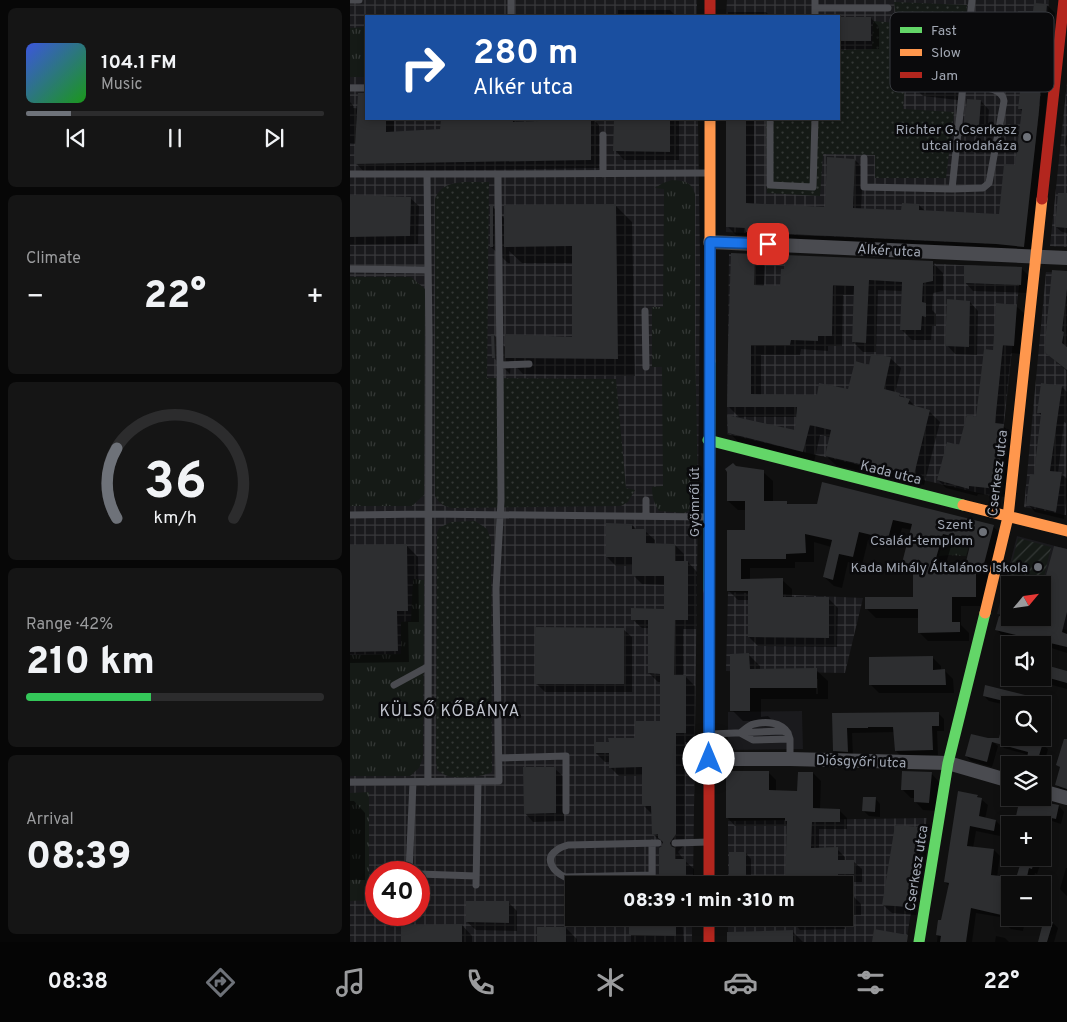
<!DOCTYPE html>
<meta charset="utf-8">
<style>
:root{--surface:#0c0c0c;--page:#151515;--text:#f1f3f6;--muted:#9a9b9d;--line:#2c2c2d;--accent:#6e7279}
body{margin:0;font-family:Overpass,sans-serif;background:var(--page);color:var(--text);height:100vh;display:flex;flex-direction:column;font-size:19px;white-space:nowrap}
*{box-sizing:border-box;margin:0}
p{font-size:16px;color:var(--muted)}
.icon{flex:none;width:28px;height:28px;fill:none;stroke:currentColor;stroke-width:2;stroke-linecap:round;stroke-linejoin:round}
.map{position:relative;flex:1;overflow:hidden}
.side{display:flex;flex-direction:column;gap:8px;padding:8px;background:#070707;width:350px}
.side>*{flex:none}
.guide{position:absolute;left:15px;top:15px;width:475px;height:105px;border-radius:0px;box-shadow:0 2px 8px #0003,0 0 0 1px var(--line);background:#1a4fa0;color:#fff;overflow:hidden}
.needle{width:32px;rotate:61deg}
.tools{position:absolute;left:651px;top:576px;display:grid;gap:10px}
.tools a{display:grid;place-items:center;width:50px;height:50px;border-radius:0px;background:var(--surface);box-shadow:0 2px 8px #0003,0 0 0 1px var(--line);font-size:25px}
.speed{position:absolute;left:15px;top:861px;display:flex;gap:10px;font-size:25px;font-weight:700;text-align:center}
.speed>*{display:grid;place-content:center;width:65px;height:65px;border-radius:50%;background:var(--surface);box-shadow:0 2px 8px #0003,0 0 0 1px var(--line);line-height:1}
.speed .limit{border:8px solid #d22;background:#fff;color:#111}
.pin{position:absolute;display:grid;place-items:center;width:42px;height:42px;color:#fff;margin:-21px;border-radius:10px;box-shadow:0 2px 8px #0006}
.me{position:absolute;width:55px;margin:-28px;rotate:0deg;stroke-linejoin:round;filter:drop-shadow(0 0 4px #0008)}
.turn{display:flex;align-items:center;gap:18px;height:105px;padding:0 25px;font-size:22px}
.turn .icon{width:65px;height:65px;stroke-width:2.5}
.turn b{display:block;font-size:35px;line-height:42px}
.big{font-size:38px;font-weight:800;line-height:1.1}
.side .card{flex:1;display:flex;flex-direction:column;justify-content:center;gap:8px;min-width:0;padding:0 18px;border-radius:8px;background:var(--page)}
.side .dial{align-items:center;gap:0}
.dial svg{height:130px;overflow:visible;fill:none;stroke:var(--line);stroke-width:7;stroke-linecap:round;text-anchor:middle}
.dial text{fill:var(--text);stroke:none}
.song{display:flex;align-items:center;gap:15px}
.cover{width:60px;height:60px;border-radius:8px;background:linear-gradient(135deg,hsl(230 70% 55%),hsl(120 70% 35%))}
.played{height:5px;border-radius:2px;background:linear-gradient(90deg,var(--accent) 15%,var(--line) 15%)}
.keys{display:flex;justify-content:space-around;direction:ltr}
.heat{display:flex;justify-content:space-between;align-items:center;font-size:28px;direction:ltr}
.charge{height:8px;border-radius:4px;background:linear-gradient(90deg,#34c759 42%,var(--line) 0)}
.trip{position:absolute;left:215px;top:876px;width:288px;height:50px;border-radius:0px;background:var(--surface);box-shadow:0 2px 8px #0003,0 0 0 1px var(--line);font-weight:800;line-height:50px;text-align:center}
.tabs{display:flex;height:80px;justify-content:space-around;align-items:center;background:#050505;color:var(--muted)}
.tabs .icon{width:35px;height:35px}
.tabs .selected{color:var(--accent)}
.tabs b{font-size:22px;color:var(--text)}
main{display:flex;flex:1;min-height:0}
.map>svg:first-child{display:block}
</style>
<main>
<section class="side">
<div class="card">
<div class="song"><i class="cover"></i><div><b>104.1 FM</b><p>Music</p></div></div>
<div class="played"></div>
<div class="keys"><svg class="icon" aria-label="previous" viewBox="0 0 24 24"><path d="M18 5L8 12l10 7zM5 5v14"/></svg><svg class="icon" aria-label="pause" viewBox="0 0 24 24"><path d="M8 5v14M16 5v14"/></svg><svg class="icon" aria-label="next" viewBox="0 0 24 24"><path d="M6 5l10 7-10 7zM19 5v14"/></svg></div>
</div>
<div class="card"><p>Climate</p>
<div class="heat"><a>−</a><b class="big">22°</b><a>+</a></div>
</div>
<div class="card dial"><svg viewBox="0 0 100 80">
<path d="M14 69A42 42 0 1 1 86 69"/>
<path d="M14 69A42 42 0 0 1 14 26" stroke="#6e7279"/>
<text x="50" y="56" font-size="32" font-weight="700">36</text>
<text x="50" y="72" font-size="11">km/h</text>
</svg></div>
<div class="card"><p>Range · 42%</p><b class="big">210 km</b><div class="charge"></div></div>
<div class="card"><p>Arrival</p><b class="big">08:39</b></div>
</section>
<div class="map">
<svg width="717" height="942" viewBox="0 0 717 942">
<defs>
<pattern id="industrial-grid" width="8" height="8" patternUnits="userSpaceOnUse" patternTransform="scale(1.25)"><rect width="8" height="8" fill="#1a1a1d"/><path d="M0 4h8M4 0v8" fill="none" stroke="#38383b"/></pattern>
<pattern id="grass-tufts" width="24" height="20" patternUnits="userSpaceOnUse" patternTransform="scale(1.25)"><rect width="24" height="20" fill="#151a16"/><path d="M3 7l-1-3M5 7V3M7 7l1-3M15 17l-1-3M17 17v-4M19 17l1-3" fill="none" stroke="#343836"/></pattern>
<pattern id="park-dots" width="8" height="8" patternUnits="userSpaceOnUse" patternTransform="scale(1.25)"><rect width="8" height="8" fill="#151a16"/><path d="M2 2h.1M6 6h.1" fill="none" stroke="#343836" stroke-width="1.8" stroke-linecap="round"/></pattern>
<pattern id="garden-furrows" width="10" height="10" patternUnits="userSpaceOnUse" patternTransform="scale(1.25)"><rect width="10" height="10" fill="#151a16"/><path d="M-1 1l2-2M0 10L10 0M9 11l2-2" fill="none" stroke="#343836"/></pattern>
</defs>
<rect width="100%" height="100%" fill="#101010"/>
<path fill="#1a1a1d" d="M667,536L717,549V630L665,618H692V585H660V616L647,614Z
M452,711L453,749L378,750V712Z"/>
<path fill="url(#industrial-grid)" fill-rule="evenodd" d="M0,0H347V16H16V119H348L350,268L348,498L343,885H224V918H342V942H0ZM26,872H69V915H26Z
M377,0H699L691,94L681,179L646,244L376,232V119H489V16H376Z
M717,82V247L700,246Z
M379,254L671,268L646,497L377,434Z
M696,272L717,273L716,515L674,507Z
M378,592L513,598L495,673L376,671Z
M577,818L556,942H378V918H494V885H378V821Z"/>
<path fill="url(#grass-tufts)" d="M16,27V77H0V28Z
M322,180C334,181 341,181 345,194V337L348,498L344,508L334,513L309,511C304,503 302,497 302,487L313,486L312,367H302V307H313L314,189L305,188L313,183Z
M0,277H61L75,289L74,495L62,506H0Z
M594,536L620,543L616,556L599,555L589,556Z
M63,579L74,580L73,757L69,768L60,776H0V655L51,654V622L61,621Z
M19,792V900L0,901V793Z"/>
<path fill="url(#park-dots)" d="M544,2L617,5L614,49L558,48L553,109L604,112L596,178H525V155L473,154L470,196L417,193L416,119H489V50L522,49L523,21L547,23Z
M139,182L137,378L266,379L276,488L285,490L278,502L271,506L102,508C94,506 89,504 85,496V199C93,177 121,183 139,182Z
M125,521L137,529L141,540L142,772C132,777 110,779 98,776C94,775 90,772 87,770L86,761L87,533L89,528L101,522Z"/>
<path fill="url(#garden-furrows)" d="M668,538L701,547L692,585H660V588L656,587Z"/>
<path fill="#0007" fill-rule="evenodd" d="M697,5L705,13L682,254L405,240L401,236L386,235L378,227V119H404V205L476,208L505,160L513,168L511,209L552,211L569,205L575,211L650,215L666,166L673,112L669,108L671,90L659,89L650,80V57L639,56L630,47L668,42L685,13Z
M268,10H320L326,16H268Z
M378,12H416L420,16H378Z
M489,18H521L529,27V49H489Z
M604,52L613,60L608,100L573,96L564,87Z
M631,101L639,110L637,135L624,134L616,125Z
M0,102L3,105V108L16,109V119H44V133L92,130V119H163L167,123L243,119L249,125V168L14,172L6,163L7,144L0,143Z
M265,119H329V160H274L265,150Z
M716,134L717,135V147L715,145Z
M717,195V233L712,232L706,227Z
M0,196L60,198L69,206L68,244L0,245Z
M142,206L155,219L266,206L282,222L285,376L173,374L161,361L160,374L143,357L144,335L156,348L223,338V263H172L159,251L160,263H158L141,247Z
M405,256L415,266L414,286L431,287L583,263L593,273V291L583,293L582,310L586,314V326H582L581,340H562L551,329L552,291L528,290L526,352H513L503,342L505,295H493L492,346H478V351L451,349L450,355H411V395L468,396L499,390L520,367L540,358L551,368L545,393L559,400L567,408L579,411L590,422L574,485L487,466L476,456L480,437L470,435L464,462L389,443L379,432L446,431L447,417H389L379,407Z
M672,269L680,277L679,293L623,291L615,282Z
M717,272V371L695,352Z
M620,302L628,311L627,355L605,354L597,345Z
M666,306L675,314L672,354L661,353L653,426L662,434L655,497L628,494L627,496L596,488L588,480L627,418L644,351Z
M712,387L717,392L716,423L714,422L708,473H711L717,479V496L714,519L685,512L678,504L685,476L692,416L689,413Z
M386,467L413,472L423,481V503L436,502L439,505L643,526L652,536L635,606H611V625L619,633V641H578L569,632V618H526L517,609L564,598L563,572L554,562L562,530L552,528L547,547L518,540L512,565L498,562L492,588L484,586L474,577L481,547L464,542V562H445V568H400V580H432L442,589V598H478L488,608L487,647L408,646L399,637V600H388L379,591L396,531V510H388L378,501ZM602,543L621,547L616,567H595Z
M282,525L287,530L295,531L305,540V545H325L334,554V562H338L347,572L346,629H333V677H336L345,686V742H335V844L328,852L334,860L344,869V885H310L314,843H312L303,834L302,814L293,805V776H269L260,767V762H255L245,752L260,743L286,739L311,722V682H308L299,673V628H292L282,619L315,610V585L292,584L283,575V566H266L257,557Z
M56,545L68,557L69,622H58L59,662L0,663V546Z
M717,554V653L692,645L680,643L679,645L655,638L647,630L684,626L686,618H692Z
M273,629L282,637V692H195L186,683Z
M399,655L410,666V670H466L478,681V699H411V717L418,716L421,719L411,720V721H393L382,710ZM466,679H468V694H466Z
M583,658L591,666V671H595L603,679L604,693H529L521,685Z
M692,665L717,672V689L676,678H692Z
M634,696L683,698L688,703V705L660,706L639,701Z
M588,713L594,719V731H587L588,755L551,756L546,751L545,732L502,733L503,757L490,756L484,751V714Z
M660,734V738H672L692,744L698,749L693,767L692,765L684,764L678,759L679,755L654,748L649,743Z
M642,741L648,746L642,767L621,761L616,756Z
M717,743V794L706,785L711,768L708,765Z
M205,769L214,777V821L183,822L175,813Z
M418,772L426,780V792H449L463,773L471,781L470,809L489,810L497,818V829H469V849H487L495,857V861H503L512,869V882H496V896H503L511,904V915H495V929L450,930L442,921V918H494V885H437L438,826H385L377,817Z
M581,773L589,782L587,811L573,810L565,801V798H561L552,789Z
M627,796L638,805L635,819L646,821L652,827L650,836L626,831L623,848L644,850L650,856L647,877L667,880L674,858H688L691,862L687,874L685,873L682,885H660V918H687L686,927L674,925L673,931L661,929L655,923V921L650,917L626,913L622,942H587L589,921H592L599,886L595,882Z
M525,798L530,804V817L519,816L514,811Z
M671,798L709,806L714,812L711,824L702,821L696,845L692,844V825H671L673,820L668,815Z
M0,801H4L15,813V880H0Z
M570,828L579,836L566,915L542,913L533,905Z
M396,853L401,859V885H380Z
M716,868H717V896L710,889Z
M158,902L167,911V931L126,930L117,922Z
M281,918H332L334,942H281Z
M703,923L708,928L704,942H689Z
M112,925L122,936V942H52Z
M216,928L227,939V942H188Z
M442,931L453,942H379Z
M646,936L655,938L659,942H645Z"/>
<path fill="#2d2e30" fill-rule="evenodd" d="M684,3L697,4L689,111L674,247L646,244L396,232L395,228L376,227V119H396V203L475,207L477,157L505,159L503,208L551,210L552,203L569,204V210L649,214L654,164L665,165L672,109H668L671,82L649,81V50L629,48L630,37L667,41L668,11H683Z
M489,17H521V41H489Z
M8,93H16V119H36V132L90,129L91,119H163V122L241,119V160L4,164Z
M617,99L631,100L629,127L614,126Z
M264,119H320V152L263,151Z
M708,193H717V228L705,227Z
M0,195L61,197L60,236L0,237Z
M266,204L268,359L155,358V334L222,337V246L154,247V205Z
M140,205H143V247H140Z
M381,253L405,254L404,285L430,286L431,269H435V255L583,261V281L573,283L572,302L576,303V317L572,316L571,330H550L552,282L519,280L516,343L502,342L504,286L483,285L482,336H468V341L441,340L440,345H401V394L467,395L469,383L498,389L505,361L519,365L521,354L541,357L534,389L550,393L549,396L560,399L558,404L580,410L564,475L518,464V466L475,456L481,430L460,425L453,452L378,433L377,415L445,430L447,407H377L378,345Z
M614,265L672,267L671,285L614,283Z
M702,270L717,271V289L712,331L714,332L712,343L717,347V370L694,352Z
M597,299L620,301L619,347L595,346Z
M646,303L667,305L664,346L653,345L645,423L654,424L647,489L619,486V489L587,480L597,442L609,445L617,414L626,417L634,349L643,350Z
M141,334H144L145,358H142Z
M691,383L712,386L700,471L712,472L706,512L676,505L680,474L684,475L691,413H687Z
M383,463L386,466L414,470V501H437V504H467L472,482L644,525L634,564H626V597H602V622H610V632L568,633V609H515V597H563V565L552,563L562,524L543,520L538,539L509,532L503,557L489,554L483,580L473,577L482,540L455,534L456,553L436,554V559H391V579L433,578V597H479V638L398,637V591H377V530H395V501H377V472L375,469ZM593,534L621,541L615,566L584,565Z
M256,523L282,524V529H296V543L325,544V561H338V620H325L324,675H336V733H326V834L320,843L321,846L325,848V859H336V885H309V848L312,846L313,842L308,838V834L302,835L301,806H292V767L259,768V753H244V742H259L258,738H285V721H310V674L298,673V620H281V608L314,609V576H282V557H256Z
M57,544L58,611H47L48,651L0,652V545Z
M704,546L717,549V612L712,632L717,634V647L645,630L649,616L683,625L685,618H692V590Z
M185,627L274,628V684H185Z
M399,653L400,669L467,668V688H400V711H380V654Z
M583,656V670L595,669L596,685H519V657Z
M692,664L717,671V683L692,676Z
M635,685L683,697L682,705H670L633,696Z
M589,712V726H582L583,750L545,751L543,727H518V728H497L498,752L483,751L482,713Z
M651,730L660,733V738H676L693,743L687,762L677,759L678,752L642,742L637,762L615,756L621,734L638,738H649Z
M714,739H717V789L705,785L710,767L706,765Z
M173,767H206V813L174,814Z
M382,771H419V790L447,791L448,772H463V808L490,809V822H462L461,848L488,847V860H504V874H488V882L453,883V885H435L437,821H435V818H376V777Z
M552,771L582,772L579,803L564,802V790H551Z
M608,791L628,795L627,797L632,798L629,816L646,820L644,831L620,826L617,846L644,849L641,875L660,877V917L621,908L616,942H590L591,936L586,935L588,920H591L599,883L594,882Z
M513,797H526L525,812L512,811Z
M670,798L709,805L706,819L697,817L694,825H670L672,817L666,816Z
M545,825L571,827L557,907L532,905Z
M379,852H396V885H379Z
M654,858H685L682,869L679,868L675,885H664L670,865L654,860Z
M494,895H503V907H494Z
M116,901H159V923L116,922Z
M279,918H323V920H326V936L279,935Z
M694,919L703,922L697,942H688Z
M112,924V942H51V925Z
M187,927H216V942H187Z
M524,929L558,935L557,942H522Z
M443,930V942H377V932Z"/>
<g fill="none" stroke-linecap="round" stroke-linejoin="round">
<path stroke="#4a4b50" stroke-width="7" d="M0,0H9
M465,8H538
M161,16V0
M465,16V0
M0,88H16
M420,119V185L463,187L465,119
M514,158V187L602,189L622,0
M0,174H148
M77,174L79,336L78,782
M253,174V135
M602,189L633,188L639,183L654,101C652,85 626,88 613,86
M0,269L77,270
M295,311L296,367
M150,365L148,174L359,173
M0,515L77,514L357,517
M296,516V500
M44,685L77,667
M438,733C431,722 416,721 404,724C399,725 394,730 390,733L403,740L440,739
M362,734L432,731L438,733L440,739V759
M150,758L216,756V811
M0,782L149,781L146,589L151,501L150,365L179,364
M302,843V875L215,877C204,872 193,859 207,850C210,847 215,846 218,845L308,843
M325,843L359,842
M59,872L63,782
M69,874L126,876
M126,885L128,782"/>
<path stroke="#4a4b50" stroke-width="14" d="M360,242L717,258
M359,759H440L598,763L660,781
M692,791L717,798"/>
<path stroke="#63d668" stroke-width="11" d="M358,440L613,505
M359,591L360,361
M569,942L598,763L635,613"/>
<path stroke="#ff974d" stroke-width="11" d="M360,361V119
M613,505L717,531
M635,613L658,517L692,199"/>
<path stroke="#b3261e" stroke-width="11" d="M360,0V16
M692,199L714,0
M359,885V591
M359,918V942"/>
</g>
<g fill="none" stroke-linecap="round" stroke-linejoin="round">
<defs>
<path id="route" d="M359,759L360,242L418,244"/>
</defs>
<use href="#route" stroke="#114b97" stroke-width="12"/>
<use href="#route" stroke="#1a73e8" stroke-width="9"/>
</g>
<g fill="#6e7279" stroke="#0a0a0c" stroke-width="2">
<circle cx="677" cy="137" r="5"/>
<circle cx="633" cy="532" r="5"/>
<circle cx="688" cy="567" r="5"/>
</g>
<g text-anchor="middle" stroke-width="5" stroke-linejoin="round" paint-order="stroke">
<g font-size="14" fill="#a0a6b2" stroke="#0a0a0c" text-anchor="end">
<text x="667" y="134">Richter G. Cserkesz<tspan x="667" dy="16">utcai irodaháza</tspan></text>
<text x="623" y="529">Szent<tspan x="623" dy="16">Család-templom</tspan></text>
<text x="678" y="572">Kada Mihály Általános Iskola</text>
</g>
<g font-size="14" fill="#a0a6b2" stroke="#0a0a0c">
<text transform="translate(539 250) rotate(3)" y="5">Alkér utca</text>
<text transform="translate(541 472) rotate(14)" y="5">Kada utca</text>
<text transform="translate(647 473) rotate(-83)" y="5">Cserkesz utca</text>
<text transform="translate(344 502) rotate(-90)" y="5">Gyömrői út</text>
<text transform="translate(511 761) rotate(2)" y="5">Diósgyőri utca</text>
<text transform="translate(566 868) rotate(-81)" y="5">Cserkesz utca</text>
</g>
<g font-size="16" letter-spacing="1" fill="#c1c4ce" stroke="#0a0a0c">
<text x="100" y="716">KÜLSŐ KŐBÁNYA</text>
</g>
</g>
<rect x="540" y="12" width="164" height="80" rx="8" fill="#0a0a0c" stroke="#37393e" stroke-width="1"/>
<rect x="550" y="27" width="22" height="6" fill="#63d668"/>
<rect x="550" y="49" width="22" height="7" fill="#ff974d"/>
<rect x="550" y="72" width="22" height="6" fill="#b3261e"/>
<g font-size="14" fill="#a0a6b2">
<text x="581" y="35">Fast</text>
<text x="581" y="57">Slow</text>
<text x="581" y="80">Jam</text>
</g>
</svg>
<div class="tools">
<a><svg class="needle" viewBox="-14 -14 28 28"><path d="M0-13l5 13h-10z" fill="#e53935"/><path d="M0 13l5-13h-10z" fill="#9a9b9d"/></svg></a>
<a><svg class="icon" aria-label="sound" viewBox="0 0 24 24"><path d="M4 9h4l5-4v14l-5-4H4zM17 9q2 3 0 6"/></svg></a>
<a><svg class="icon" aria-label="search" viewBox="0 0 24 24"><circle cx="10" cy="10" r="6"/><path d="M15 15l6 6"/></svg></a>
<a><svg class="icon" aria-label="layers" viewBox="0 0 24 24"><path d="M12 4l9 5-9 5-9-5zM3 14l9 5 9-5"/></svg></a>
<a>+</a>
<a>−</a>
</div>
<div class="speed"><div class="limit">40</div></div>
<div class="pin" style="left:418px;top:244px;background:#d93025"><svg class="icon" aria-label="arrive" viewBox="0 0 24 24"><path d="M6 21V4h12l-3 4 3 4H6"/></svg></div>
<svg class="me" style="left:359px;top:759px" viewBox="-20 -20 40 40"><circle r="19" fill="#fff"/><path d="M0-13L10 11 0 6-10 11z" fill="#1a73e8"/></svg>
<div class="trip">08:39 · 1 min · 310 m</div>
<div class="guide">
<div class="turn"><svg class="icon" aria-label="right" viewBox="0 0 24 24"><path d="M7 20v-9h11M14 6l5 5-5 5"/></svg><div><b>280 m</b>Alkér utca</div></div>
</div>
</div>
</main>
<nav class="tabs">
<b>08:38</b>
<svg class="icon selected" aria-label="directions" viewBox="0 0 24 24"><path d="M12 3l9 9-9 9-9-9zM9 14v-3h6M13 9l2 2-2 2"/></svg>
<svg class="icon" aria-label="music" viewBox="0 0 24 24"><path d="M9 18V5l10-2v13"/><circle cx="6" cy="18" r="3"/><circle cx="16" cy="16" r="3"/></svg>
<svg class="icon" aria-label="phone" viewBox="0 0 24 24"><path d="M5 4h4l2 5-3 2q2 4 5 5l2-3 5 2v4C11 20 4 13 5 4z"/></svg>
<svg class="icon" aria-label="climate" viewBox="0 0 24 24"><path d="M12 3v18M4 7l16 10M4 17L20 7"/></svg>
<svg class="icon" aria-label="car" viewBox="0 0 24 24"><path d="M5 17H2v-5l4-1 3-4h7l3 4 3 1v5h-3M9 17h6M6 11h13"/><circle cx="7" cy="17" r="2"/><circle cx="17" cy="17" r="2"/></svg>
<svg class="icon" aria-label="filters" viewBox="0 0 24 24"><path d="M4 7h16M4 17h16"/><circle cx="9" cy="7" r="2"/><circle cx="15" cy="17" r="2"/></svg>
<b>22°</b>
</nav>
